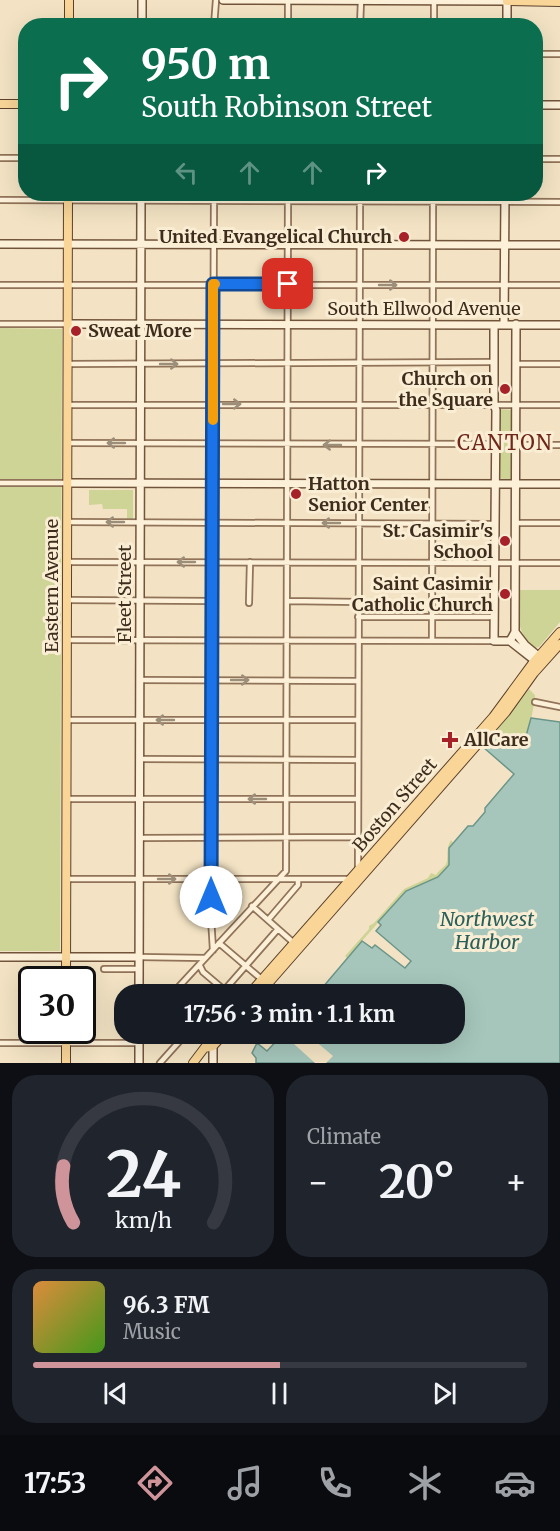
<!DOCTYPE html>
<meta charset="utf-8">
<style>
:root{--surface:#171b24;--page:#20242c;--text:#f1f3f6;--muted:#9ea1a6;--line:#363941;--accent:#cf9499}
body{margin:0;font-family:Merriweather,serif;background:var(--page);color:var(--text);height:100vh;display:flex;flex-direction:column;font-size:22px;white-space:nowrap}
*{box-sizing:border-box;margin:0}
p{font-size:20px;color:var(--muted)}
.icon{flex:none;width:33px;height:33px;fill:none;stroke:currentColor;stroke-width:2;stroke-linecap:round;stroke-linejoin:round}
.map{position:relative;height:1063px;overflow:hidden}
.panel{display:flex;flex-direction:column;gap:12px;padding:12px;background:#0d0f14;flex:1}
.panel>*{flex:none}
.banner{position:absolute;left:18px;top:18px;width:525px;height:183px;border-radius:24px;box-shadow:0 6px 24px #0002;background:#0b6e4f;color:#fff;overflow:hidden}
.speed{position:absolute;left:18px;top:966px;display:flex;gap:12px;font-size:30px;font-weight:700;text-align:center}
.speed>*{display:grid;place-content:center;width:78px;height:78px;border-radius:50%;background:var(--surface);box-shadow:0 6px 24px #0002;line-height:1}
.speed .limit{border:3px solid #111;border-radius:9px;background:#fff;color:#111}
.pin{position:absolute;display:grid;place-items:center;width:51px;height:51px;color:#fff;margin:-26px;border-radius:12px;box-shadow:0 3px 9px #0006}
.me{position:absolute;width:66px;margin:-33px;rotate:0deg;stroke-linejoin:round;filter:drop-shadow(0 0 4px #0008)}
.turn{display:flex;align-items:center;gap:21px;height:126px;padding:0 24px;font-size:27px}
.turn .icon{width:78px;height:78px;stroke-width:2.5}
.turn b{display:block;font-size:42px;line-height:51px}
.lanes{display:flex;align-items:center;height:57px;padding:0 24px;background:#0003;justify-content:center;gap:30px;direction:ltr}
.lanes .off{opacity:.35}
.big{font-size:45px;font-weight:700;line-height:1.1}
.panel .widget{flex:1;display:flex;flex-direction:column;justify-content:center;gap:9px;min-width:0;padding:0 21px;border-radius:24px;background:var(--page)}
.panel .dial{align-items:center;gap:0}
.dial svg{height:156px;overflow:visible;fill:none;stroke:var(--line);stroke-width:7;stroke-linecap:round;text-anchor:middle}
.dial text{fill:var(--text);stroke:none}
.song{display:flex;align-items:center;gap:18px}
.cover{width:72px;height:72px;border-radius:9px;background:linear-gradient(135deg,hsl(30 70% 55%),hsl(100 70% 35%))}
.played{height:6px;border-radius:3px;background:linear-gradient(90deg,var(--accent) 50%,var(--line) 50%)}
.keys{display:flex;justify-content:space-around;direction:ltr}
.heat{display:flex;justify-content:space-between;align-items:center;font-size:33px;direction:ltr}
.panel .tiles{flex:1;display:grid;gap:12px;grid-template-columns:1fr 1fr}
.widget:last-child{grid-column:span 2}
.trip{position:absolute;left:114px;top:984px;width:351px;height:60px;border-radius:24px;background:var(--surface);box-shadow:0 6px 24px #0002;font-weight:700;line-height:60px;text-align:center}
.tab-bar{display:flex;height:96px;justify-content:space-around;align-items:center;background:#090b0e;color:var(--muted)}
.tab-bar .icon{width:42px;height:42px}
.tab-bar .on{color:var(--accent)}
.tab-bar b{font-size:27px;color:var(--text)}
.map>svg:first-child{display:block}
</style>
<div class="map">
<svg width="560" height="1063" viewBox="0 0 560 1063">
<rect width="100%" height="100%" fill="#f3e3c4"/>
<path fill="#ced396" d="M0,328L62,329L60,951H0Z
M498,409L513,410L511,480L497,478Z
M89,490H133V519H127V509H103L102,504L89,505Z
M519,590H560V622L539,647L535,648C514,630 519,616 519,590Z
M529,689L535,695V699L529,730L520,747L513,745L494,734Z
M451,840L453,843L449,848V865L438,877L406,891L347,958L345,956L369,929V926L374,923L404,889L428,878L431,873L436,875C438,871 444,867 446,864C449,859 445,849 451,840Z"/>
<path fill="#a6c6bb" stroke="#6b9589" stroke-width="1.5" d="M531,718L560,722V1063H256V1058L252,1053L257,1043L267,1051L283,1034H454V994H317L362,941L372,948L375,945L405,968L411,961L376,931L381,925L378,922L406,891L438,877L449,865V848L468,826H473L485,812V808L514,774L483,747L494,734L513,745L520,746L526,736Z"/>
<path fill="#f3e3c4" d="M283,1034H307L333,1056L326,1063H315Z"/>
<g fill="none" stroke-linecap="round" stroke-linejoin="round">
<defs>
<path id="street" d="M214,26L216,0
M288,26V0
M360,26L361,0
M434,26V0
M536,54H560
M0,158H26
M536,159H560
M0,200L560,202
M0,285H560
M0,324H69
M68,364L494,362
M516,364H560
M68,405H560
M68,443L496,444
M516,445H560
M0,483H68
M68,522L494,524
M515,523H560
M68,562L560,563
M67,600L212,601
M287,601L358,602
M249,603L250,562
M358,617H494
M67,640L494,641
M432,641L433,194
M140,680L358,681
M535,702L560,707
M67,720H358
M140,759L358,760
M67,799H358
M140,838L358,837
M358,871L360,194
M66,879H348
M252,906L295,944
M268,920L298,885V879
M219,943L279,994
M213,950L211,918L214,194
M139,957L205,958
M200,966L203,972L229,994
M104,969H139
M172,994L286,871L288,194
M221,994L278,929
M200,1034L208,1041
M0,1043H139
M160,1063L186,1034"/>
<path id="secondary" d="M223,0L507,1V26
M142,26V0
M536,105H560
M0,244L560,245
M69,324L560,325
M494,325V405L496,410L494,641H510L538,663
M504,325L505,194
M68,483L560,484
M515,632L525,645L543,660
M510,641L515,632L516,324
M0,957H139
M139,994L141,194
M213,1046V1063
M139,1063V1034"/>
<path id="primary" d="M507,1L560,2
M69,26V0
M0,104H26
M66,980L68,194
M249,994L493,717L532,664L560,632
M259,994L506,712L534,673L560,644
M66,1030V1063
M205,1048L213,1046L224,1034
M193,1063L215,1034"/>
</defs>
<use href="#street" stroke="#907358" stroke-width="8"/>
<use href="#secondary" stroke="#72543b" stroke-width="10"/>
<use href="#primary" stroke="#5d412c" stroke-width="10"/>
<use href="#street" stroke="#fcf0d8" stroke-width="4.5"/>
<use href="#secondary" stroke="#fcf0d8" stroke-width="7"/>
<use href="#primary" stroke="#f9d698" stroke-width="8"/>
</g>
<defs><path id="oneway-shaft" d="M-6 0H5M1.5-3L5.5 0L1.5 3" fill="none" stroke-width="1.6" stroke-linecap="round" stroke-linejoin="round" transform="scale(1.5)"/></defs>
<g stroke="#9d8e7a">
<use href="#oneway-shaft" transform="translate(388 285)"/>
<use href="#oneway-shaft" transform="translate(169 364)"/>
<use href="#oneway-shaft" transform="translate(232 404)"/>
<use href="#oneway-shaft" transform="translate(116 443) rotate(180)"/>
<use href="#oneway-shaft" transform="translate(332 445) rotate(180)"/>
<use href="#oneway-shaft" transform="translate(115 522) rotate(-180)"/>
<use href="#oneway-shaft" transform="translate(331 523) rotate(-180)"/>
<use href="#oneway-shaft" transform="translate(186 562) rotate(-180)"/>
<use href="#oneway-shaft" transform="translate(240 680)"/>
<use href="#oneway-shaft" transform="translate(165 720) rotate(-180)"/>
<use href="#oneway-shaft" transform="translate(257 799) rotate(-180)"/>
<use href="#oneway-shaft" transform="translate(167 879)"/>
</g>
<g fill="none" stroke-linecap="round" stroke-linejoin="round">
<defs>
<path id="route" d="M211,897L213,284H288"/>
</defs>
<use href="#route" stroke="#114b97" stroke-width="15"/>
<use href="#route" stroke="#1a73e8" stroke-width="10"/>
<path stroke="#f59e0b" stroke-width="10" d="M213,420V284H215"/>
</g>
<g fill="#a62128" stroke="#f9edd4" stroke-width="2">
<circle cx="404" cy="237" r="6"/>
<circle cx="76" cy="331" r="6"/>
<circle cx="505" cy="389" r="6"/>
<circle cx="296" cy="494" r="6"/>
<circle cx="505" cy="541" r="6"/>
<circle cx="505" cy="594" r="6"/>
<path d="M447 731h6v6h6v6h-6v6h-6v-6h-6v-6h6z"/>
</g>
<g text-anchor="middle" stroke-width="6" stroke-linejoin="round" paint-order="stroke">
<g font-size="18" font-weight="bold" fill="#3e2c1d" stroke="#f9edd4" text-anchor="end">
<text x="392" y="243">United Evangelical Church</text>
<text x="88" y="337" text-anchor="start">Sweat More</text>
<text x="493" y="385">Church on<tspan x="493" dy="21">the Square</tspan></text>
<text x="308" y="490" text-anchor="start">Hatton<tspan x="308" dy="21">Senior Center</tspan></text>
<text x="493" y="537">St. Casimir's<tspan x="493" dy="21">School</tspan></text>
<text x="493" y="590">Saint Casimir<tspan x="493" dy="21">Catholic Church</tspan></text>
<text x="464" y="746" text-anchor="start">AllCare</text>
</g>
<g font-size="18" fill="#3e2c1d" stroke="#f9edd4">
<text x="424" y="315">South Ellwood Avenue</text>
<text transform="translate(52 586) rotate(-90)" y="6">Eastern Avenue</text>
<text transform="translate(125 594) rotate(-90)" y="6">Fleet Street</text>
<text transform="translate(395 805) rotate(-49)" y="6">Boston Street</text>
</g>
<g font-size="20" letter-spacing="1.5" fill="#702618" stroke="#f9edd4">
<text x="505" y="450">CANTON</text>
</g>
<g font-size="20" font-style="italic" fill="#2b605a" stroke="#f9edd4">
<text x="487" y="926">Northwest<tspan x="487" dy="23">Harbor</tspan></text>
</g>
</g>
</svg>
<div class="speed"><div class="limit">30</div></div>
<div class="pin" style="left:288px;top:284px;background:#d93025"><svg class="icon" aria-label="arrive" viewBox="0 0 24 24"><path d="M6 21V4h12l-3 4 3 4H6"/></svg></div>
<svg class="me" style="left:211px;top:897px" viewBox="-20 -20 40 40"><circle r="19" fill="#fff"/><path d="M0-13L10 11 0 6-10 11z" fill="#1a73e8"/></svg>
<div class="trip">17:56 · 3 min · 1.1 km</div>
<div class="banner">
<div class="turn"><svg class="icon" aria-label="right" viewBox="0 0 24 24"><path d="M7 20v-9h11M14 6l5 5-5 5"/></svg><div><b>950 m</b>South Robinson Street</div></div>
<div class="lanes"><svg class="icon off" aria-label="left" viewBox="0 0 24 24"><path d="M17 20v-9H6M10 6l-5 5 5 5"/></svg><svg class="icon off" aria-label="ahead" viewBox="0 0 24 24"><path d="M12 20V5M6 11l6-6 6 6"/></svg><svg class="icon off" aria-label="ahead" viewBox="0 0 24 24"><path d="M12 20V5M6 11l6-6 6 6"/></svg><svg class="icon" aria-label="right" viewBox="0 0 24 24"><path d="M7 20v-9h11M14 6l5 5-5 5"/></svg></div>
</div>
</div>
<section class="panel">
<div class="tiles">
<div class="widget dial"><svg viewBox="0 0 100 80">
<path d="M14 69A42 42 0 1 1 86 69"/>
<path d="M14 69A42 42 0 0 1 9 40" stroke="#cf9499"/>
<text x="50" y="56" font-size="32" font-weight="700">24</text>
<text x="50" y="72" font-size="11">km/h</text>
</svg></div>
<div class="widget"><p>Climate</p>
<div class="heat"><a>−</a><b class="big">20°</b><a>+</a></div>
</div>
<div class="widget">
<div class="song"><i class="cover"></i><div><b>96.3 FM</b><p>Music</p></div></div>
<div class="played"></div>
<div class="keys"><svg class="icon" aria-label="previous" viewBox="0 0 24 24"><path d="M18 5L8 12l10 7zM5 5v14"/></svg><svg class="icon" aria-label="pause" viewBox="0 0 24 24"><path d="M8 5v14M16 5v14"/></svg><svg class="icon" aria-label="next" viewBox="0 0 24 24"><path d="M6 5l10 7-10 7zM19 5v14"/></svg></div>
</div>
</div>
</section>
<nav class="tab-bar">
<b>17:53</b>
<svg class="icon on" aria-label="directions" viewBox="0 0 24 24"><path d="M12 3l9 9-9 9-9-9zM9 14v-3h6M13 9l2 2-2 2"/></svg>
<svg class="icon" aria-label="music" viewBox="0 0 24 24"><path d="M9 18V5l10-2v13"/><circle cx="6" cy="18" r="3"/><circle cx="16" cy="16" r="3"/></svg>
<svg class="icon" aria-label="phone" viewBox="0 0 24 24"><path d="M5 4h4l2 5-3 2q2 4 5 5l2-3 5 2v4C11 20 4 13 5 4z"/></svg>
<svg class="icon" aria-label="climate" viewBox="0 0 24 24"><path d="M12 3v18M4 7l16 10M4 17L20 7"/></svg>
<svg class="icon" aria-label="car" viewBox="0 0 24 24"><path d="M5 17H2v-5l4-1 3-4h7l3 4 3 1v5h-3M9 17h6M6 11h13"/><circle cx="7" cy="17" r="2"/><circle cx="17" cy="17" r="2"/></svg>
</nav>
